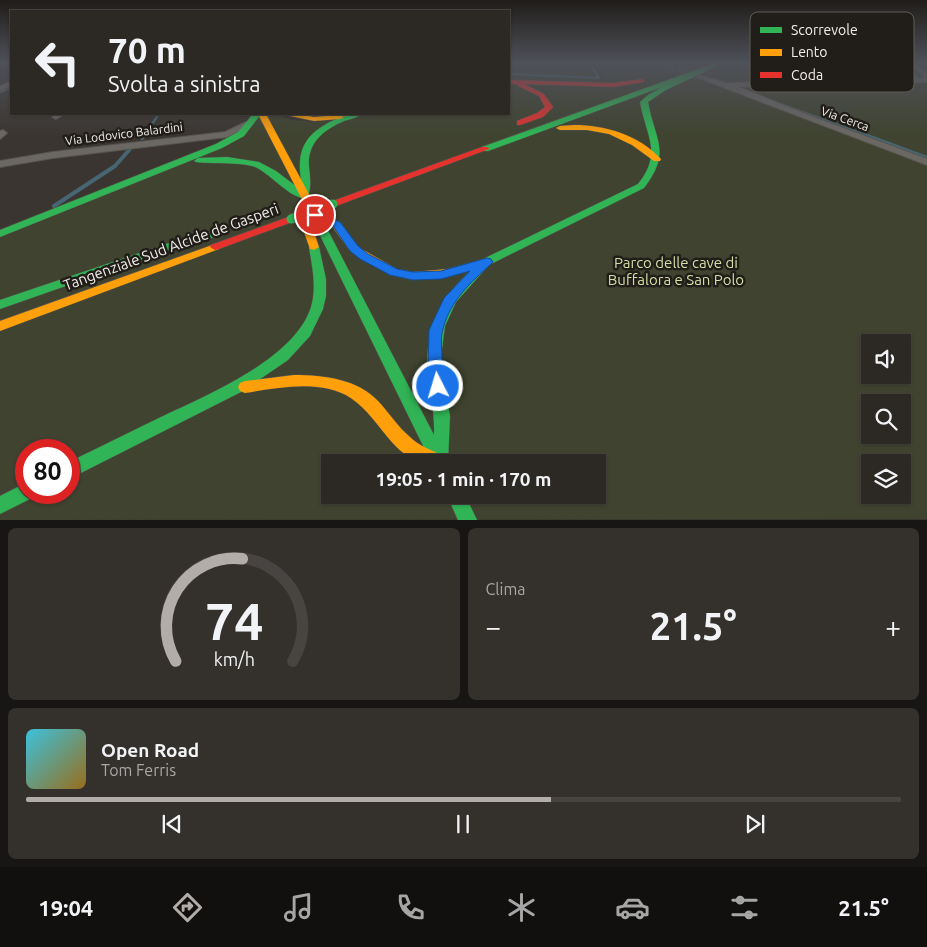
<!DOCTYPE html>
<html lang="it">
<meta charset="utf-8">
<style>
:root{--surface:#2c2824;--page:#34302c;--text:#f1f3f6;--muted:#a6a6a6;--line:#484441;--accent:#b2ada8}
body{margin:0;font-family:Ubuntu,sans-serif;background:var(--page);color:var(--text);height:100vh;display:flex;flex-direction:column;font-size:19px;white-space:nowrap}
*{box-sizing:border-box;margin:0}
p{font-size:16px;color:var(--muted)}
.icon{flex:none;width:28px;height:28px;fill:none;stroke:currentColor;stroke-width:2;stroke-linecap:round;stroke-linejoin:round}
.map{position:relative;height:520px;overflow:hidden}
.side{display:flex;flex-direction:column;gap:8px;padding:8px;background:#181614;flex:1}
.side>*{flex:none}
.guide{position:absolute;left:10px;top:10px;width:500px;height:105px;border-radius:0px;box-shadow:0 1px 4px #0004,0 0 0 1px var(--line);background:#2c2824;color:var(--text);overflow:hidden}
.buttons{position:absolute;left:861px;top:334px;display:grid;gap:10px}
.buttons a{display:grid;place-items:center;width:50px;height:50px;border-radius:0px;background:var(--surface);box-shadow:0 1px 4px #0004,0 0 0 1px var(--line);font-size:25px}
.speed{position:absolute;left:15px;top:439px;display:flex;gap:10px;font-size:25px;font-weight:700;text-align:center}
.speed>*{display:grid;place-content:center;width:65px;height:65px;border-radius:50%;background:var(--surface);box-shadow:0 1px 4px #0004,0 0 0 1px var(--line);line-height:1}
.speed .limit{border:8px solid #d22;background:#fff;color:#111}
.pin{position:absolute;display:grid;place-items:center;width:42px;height:42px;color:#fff;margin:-21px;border:2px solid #fff;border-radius:50%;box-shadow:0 1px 5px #0007}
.me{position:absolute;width:55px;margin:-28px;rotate:355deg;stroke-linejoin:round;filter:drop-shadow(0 0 4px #0008)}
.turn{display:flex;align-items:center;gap:18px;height:105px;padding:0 15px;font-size:22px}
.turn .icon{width:65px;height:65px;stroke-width:2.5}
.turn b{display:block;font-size:35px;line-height:42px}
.big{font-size:38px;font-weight:700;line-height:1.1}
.side .card{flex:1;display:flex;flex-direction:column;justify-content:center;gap:8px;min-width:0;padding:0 18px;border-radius:8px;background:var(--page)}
.side .dial{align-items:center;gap:0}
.dial svg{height:130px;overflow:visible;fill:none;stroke:var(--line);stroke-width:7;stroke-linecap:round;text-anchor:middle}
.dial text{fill:var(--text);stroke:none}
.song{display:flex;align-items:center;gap:15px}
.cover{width:60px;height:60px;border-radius:8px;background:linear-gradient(135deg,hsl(190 70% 55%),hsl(40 70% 35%))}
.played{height:5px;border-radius:2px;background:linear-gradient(90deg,var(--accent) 60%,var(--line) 60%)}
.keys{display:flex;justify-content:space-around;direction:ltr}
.heat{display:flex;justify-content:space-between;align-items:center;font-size:28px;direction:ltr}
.side .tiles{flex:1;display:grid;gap:8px;grid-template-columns:1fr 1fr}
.card:last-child{grid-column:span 2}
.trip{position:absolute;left:321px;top:454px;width:285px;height:50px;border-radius:0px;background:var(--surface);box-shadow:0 1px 4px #0004,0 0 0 1px var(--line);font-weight:700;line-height:50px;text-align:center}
.tabs{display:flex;height:80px;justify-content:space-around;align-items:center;background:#12100e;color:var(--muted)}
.tabs .icon{width:35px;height:35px}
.tabs .on{color:var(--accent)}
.tabs b{font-size:22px;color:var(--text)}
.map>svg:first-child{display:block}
</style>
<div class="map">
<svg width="927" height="520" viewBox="0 0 927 520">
<rect width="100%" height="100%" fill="#3a3530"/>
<path fill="#3f432f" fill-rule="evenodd" d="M509,63H587L595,77L509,74Z
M594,63H927V519L0,520V229L216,143L259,114H274L292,120L316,122L347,114H509V75L603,78ZM870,342H902V375H870ZM870,402H902V435H870ZM26,450H69V492H26ZM330,462H598V495H330ZM870,462H902V495H870Z"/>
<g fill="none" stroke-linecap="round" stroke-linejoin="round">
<path stroke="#476572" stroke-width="2.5" d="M896,63L919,78H914
M509,74L599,78L590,63
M0,92L11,87
M783,105L865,135
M144,135L159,114"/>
<path stroke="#476572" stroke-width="4" d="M862,134L927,158
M142,138L145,134
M54,206L115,166L130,149"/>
<path stroke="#56514c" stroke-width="8" stroke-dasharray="8 4" stroke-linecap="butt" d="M667,66L700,77"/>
<defs>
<path id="street" d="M657,63H665L670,66L667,68Z
M913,63L927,73V82L739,87L811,116L927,159V165L696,77L700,75L727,83L926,78L911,66L910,65Z
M11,81V86L0,91V86Z
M56,114H65L56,119L52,117Z
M246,122L253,124L227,137L53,158L0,167V161L53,152L225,132Z
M3,130L7,133L0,139V131Z"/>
<path id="fast" d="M715,63H723L666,90L648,102C655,141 672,152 644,188L489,265L456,302L445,326L441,356L442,374L450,416L448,462H431L310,215L311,213L315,212L320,215L434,435C435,414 430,395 428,374C424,333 440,298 470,271L448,277L444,276L442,273L444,270L483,259L638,184C663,153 646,136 640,102L648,95L662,87L488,151H482V147Z
M253,114H261L244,136L222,148L0,237V230L216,144L238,132Z
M351,114H362C357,118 350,119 344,121C323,130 307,143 309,167C310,178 312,188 307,198C292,201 270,173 255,167C240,161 199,165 194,161L198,158L227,157L259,162L276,171L301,190C302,181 299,172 300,162C301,134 327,121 351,114Z
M211,232L215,233L216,235L215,237L177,247L0,309V300L169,243Z
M314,244L319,247L326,279V296L323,309L310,336L288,360L241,392L69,479V462C100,447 130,432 161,417C207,395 295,359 311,307C317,287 312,267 309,247Z
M26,483V492H35L32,498L0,514V496Z
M447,495H465L477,520H458Z"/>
<path id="slow" d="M258,114H266L319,213L340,222L358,247L397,269L413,272L448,269L452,270L454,273L452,276L413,280L390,275L350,251L332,226L318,220L314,232L319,247L314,250L310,249L304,232L310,215Z
M281,114H296L314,117L340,115L344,117L340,119L314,121Z
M574,125C605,125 639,135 661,159L660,161H654L632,145L609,134L587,130H560L556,128L560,126Z
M215,244L220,247L219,249L0,331V321Z
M294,375C324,375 358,379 379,402C390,414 398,427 410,437C419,446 432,450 443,456L445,462C438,462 429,464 422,462C388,455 375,405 339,392C310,381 275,388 245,393L240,391L238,387L240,383L245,381Z"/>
<path id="jam" d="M642,79L645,81L644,82L613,87L524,84L544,94L553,107L543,117L520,125H517V121L537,113L545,107L539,96L518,86L517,84H509V80L613,83Z
M482,147H488L489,149L336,206L333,207L328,204L330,202Z
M291,216L295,217L296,219L295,221L219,249L215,250L210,247L211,245Z"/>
</defs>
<use href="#street" stroke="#57544f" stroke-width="2"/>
<use href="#fast" stroke="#57544f" stroke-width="1"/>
<use href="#slow" stroke="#57544f" stroke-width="1"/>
<use href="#jam" stroke="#57544f" stroke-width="1"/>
<use href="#street" fill="#6b6864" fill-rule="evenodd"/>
<use href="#fast" fill="#30b455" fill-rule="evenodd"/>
<use href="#slow" fill="#ff9f0a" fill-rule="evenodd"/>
<use href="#jam" fill="#e5322d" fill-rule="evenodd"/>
<defs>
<path id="fast-bridge" d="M291,219L333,204"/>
</defs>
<use href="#fast-bridge" stroke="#57544f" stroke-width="11" stroke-linecap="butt"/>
<use href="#fast-bridge" stroke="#30b455" stroke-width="9"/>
</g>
<linearGradient id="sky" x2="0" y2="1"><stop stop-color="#201d1a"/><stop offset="0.46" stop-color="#4f5159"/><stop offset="1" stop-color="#4f5159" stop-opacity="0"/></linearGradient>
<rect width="927" height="136" fill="url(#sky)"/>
<path fill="#1a73e8" stroke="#114b97" d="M315,212L340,222L358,246L368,254L397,269L413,272L441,271L487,258L491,259L493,262L491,264C471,282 450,301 443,329C440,338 442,350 442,360C443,369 447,382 443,390L438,392L432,390L428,371L429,330L444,298L470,271L441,279L413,280L390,275L360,259L350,251L333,226L312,217V213Z"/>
<g text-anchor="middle" stroke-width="5" stroke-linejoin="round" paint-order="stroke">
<g font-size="12" fill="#f3eee8" stroke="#211e1a">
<text transform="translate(845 119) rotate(20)" y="4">Via Cerca</text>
<text transform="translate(124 134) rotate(-7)" y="4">Via Lodovico Balardini</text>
</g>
<g font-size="15" fill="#f3eee8" stroke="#211e1a">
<text transform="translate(171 247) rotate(-20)" y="5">Tangenziale Sud Alcide de Gasperi</text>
</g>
<g font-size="15" fill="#d4dfa6" stroke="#211e1a">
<text x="676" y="268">Parco delle cave di<tspan x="676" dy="17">Buffalora e San Polo</tspan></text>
</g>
</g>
<rect x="750" y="12" width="164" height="80" rx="8" fill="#211e1a" stroke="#605c58" stroke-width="1"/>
<rect x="760" y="27" width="22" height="6" fill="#30b455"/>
<rect x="760" y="49" width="22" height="7" fill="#ff9f0a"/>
<rect x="760" y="72" width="22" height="6" fill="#e5322d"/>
<g font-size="14" fill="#f3eee8">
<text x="791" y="35">Scorrevole</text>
<text x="791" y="57">Lento</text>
<text x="791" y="80">Coda</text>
</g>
</svg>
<div class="buttons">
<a><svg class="icon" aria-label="sound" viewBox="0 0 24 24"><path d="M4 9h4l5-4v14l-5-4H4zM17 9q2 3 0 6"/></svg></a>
<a><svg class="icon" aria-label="search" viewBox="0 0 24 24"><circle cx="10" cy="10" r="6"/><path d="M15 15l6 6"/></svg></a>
<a><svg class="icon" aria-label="layers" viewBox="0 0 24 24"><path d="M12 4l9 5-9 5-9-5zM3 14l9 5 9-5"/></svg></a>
</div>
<div class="speed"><div class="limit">80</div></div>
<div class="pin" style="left:315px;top:215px;background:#d93025"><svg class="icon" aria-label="arrive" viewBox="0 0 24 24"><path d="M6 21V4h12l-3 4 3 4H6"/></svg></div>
<svg class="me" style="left:438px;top:386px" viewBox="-20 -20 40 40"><circle r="17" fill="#1a73e8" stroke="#fff" stroke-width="3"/><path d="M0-11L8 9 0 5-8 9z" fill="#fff"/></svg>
<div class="trip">19:05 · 1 min · 170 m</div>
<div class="guide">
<div class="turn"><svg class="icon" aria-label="left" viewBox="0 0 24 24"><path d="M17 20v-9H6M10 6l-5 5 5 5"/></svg><div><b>70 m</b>Svolta a sinistra</div></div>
</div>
</div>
<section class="side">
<div class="tiles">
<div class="card dial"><svg viewBox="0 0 100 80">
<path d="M14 69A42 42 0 1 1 86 69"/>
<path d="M14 69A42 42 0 0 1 55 6" stroke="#b2ada8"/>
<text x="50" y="56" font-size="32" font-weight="700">74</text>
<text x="50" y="72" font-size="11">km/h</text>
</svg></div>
<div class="card"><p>Clima</p>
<div class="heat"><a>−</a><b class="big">21.5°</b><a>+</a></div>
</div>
<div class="card">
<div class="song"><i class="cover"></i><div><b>Open Road</b><p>Tom Ferris</p></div></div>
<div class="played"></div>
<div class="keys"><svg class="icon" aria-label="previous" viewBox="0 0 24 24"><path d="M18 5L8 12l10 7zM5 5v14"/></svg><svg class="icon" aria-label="pause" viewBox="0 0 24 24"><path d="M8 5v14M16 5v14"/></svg><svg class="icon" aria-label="next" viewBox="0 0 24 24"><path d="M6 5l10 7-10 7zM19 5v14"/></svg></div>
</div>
</div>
</section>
<nav class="tabs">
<b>19:04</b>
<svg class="icon on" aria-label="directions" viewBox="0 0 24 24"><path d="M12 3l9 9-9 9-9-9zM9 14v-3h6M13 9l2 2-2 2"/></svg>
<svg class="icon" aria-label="music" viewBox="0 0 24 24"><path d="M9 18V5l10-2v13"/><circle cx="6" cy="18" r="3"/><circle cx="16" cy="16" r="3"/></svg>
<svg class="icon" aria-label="phone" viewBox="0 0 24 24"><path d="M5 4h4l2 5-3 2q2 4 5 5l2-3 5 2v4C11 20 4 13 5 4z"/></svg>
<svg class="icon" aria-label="climate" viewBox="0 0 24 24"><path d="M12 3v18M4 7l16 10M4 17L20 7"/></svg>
<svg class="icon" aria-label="car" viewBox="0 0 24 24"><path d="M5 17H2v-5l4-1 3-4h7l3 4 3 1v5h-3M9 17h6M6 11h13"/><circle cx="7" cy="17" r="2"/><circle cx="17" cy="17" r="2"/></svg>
<svg class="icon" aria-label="filters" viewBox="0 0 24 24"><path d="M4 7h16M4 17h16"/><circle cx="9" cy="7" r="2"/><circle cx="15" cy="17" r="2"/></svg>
<b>21.5°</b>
</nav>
